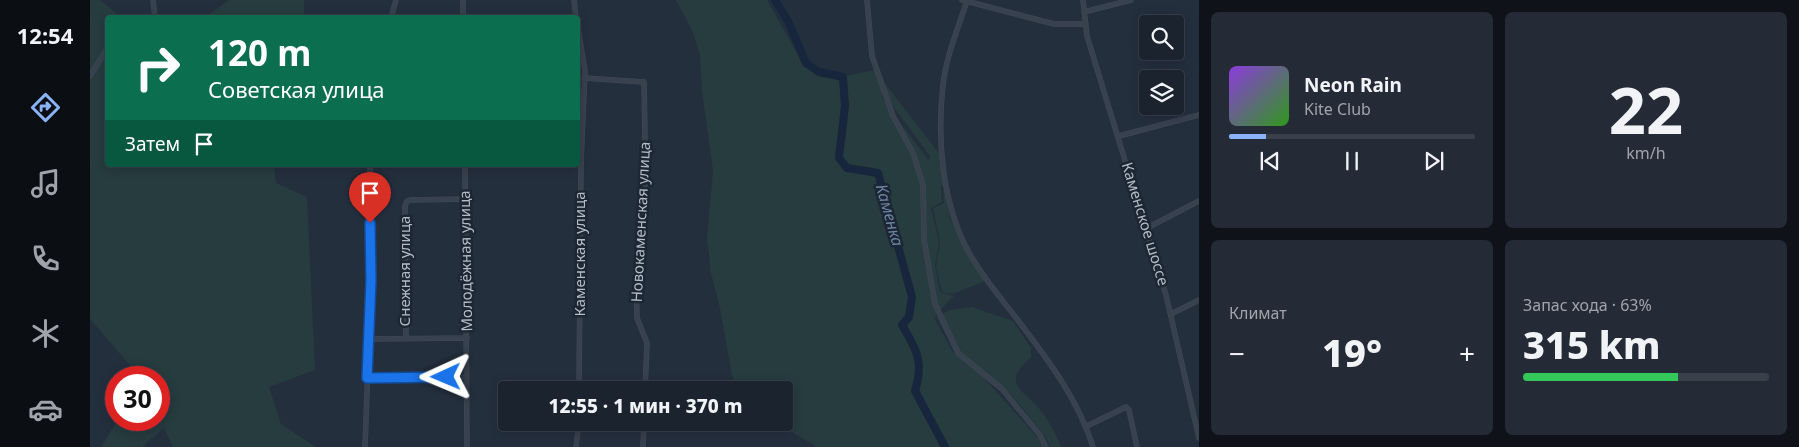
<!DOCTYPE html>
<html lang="ru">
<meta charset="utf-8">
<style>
:root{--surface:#1b232e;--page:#242b36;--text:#f1f3f6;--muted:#a0a4aa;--line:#39404a;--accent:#8ab4f8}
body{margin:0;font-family:"Noto Sans",sans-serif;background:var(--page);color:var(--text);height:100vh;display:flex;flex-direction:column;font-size:19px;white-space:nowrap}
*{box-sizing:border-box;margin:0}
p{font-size:16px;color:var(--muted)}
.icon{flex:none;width:28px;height:28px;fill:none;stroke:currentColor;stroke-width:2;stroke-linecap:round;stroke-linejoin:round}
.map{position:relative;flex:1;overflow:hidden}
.drawer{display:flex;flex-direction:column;gap:12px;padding:12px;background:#0f1319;width:600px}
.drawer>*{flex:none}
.banner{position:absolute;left:15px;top:15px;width:475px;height:152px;border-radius:5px;box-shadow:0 2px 12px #0003,0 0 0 1px var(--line);background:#0b6e4f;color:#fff;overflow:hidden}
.controls{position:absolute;left:1049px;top:15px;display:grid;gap:10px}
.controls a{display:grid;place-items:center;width:45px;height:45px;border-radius:5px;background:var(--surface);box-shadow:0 2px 12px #0003,0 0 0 1px var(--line);font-size:25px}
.speed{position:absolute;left:15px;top:366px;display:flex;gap:10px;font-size:25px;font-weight:700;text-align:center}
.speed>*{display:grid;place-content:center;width:65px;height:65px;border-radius:50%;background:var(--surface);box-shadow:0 2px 12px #0003,0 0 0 1px var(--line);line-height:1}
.speed .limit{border:8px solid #d22;background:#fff;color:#111}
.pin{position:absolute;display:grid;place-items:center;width:42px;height:42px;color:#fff;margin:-51px -21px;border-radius:50% 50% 50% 0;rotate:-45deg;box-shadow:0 0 5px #0007}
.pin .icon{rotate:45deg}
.me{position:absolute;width:55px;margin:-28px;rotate:269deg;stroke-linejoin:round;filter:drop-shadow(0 0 4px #0008)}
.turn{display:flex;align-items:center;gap:18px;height:105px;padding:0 20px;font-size:22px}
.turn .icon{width:65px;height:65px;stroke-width:2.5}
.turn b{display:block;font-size:35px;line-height:42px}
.then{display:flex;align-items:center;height:48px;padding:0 20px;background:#0003;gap:10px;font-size:19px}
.big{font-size:38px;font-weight:800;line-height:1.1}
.drawer .tile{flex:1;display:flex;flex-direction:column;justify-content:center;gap:8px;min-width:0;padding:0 18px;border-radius:8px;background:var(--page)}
.drawer .dial{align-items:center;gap:0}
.dial b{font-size:65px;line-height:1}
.song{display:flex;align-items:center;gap:15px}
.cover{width:60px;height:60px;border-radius:8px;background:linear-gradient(135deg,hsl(270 70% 55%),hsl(110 70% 35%))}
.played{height:5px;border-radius:2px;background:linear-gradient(90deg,var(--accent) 15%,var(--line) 15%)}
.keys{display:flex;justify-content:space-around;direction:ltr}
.heat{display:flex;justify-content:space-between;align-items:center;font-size:28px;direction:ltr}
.charge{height:8px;border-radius:4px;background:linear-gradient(90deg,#34c759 63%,var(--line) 0)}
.drawer .tiles{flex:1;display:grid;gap:12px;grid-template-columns:repeat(2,1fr)}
.trip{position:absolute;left:408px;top:381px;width:295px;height:50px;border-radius:5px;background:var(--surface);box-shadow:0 2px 12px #0003,0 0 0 1px var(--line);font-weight:800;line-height:50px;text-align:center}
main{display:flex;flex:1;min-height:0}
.dock{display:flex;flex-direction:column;width:90px;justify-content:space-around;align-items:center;background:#0b0e12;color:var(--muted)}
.dock .icon{width:35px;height:35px}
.dock .selected{color:var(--accent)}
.dock b{font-size:22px;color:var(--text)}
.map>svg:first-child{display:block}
</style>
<main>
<nav class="dock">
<b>12:54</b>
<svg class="icon selected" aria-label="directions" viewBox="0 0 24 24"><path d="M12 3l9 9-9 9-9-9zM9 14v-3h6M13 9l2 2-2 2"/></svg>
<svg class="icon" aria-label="music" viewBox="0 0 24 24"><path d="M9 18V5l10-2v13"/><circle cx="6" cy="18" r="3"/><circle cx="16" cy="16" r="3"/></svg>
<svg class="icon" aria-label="phone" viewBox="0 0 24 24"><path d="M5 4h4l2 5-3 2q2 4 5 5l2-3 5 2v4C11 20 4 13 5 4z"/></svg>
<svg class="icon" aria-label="climate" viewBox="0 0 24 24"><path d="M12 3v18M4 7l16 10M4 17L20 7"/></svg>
<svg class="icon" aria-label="car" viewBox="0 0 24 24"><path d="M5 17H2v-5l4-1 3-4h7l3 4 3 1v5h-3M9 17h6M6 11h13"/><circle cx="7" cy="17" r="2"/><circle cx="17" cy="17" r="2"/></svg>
</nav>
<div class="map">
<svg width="1109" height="447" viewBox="0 0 1109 447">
<rect width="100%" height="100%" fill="#242f3e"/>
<path fill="#263c3f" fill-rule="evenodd" d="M0,0H10L31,17L18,18V165H184L186,183L217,197L225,370L179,387L191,424L226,447H83L74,428L52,447H11L28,420H69V378L50,377L0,319Z
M139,0H214V17H115Z
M586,0H677L713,64L729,75L749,80L752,106L745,158L755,171L786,174L820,296L817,316L810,325C825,350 833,362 823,391L854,447H727L687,423L694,422V390H647L642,376L630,308L621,273L617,239L623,170L612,91L610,55L602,30Z
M786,70L788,80L796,85L849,153L860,217L877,252L895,281L863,294L852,292L846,267L850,242L843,208L854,203L853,186L851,185L852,202L841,208L849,242L845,266L850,292L864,296L847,313L845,320L863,352L894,378L956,447H858C858,443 832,400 828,391C836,362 829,350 815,326L821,318L825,297L789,172L779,167L758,166L751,157L758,105L755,76ZM794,94L840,156L839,161L794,101L792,95Z
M882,307L923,321L941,348V357C909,386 935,389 952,412C960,422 966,436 972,447H960L955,436L921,394L865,349L846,317L860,310Z"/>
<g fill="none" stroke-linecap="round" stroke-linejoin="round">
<path stroke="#17263c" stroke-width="8" d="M685,0L698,21L716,63L729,72L753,77L755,106L749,158L757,168L788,173L822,297L819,317L812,325C827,350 834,362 825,391L855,447"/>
<defs>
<path id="minor" d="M63,0L65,18
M373,0V18
M484,0L486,18
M777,0L782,56L803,116L823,153L833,185L834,239L845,304L868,353L912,389L950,435L956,447
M872,0L964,24H996
M993,0L997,36L1076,295L1109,438
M877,1C868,28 856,57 853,85C847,138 852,198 875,245C889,273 911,298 930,323C959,361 989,401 1003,447
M994,12L1041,0
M301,18L306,0
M488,28L495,71L491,163L489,390
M0,76L18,47
M494,78L554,82L556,196L546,276L547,318L557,343L555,390
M1029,136L1109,115
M375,165L377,447
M1057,228L1109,201
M1081,314L1109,300
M279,339L377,338
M316,339L315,206L317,201L320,200L375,199
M277,378L376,377
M997,426L1036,407L1039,410L1047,447
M275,447L281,281L280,165
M486,447L489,422
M553,447L554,422"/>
</defs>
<use href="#minor" stroke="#414a57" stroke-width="5.5"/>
<use href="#minor" stroke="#38414e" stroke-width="4.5"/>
</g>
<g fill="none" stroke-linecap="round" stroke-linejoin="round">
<defs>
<path id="route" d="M280,223L281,280L277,378L356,377"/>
</defs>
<use href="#route" stroke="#114b97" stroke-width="12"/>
<use href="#route" stroke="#1a73e8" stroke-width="9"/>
</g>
<g text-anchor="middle" stroke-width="5" stroke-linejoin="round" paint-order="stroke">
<g font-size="15" fill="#b4bcc9" stroke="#1d2633">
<text transform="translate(551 222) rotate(-87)" y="5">Новокаменская улица</text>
<text transform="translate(1055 224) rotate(73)" y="5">Каменское шоссе</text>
<text transform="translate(490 254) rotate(-90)" y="5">Каменская улица</text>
<text transform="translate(376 261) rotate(-91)" y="5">Молодёжная улица</text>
<text transform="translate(315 271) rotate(-90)" y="5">Снежная улица</text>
</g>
<g font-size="16" font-style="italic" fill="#6d86a8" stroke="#1d2633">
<text transform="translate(800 215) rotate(74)" y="6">Каменка</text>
</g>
</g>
</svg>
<div class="controls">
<a><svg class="icon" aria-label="search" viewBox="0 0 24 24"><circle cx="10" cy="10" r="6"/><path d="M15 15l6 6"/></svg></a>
<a><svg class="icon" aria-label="layers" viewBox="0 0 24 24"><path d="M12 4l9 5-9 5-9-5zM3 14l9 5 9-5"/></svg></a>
</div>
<div class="speed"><div class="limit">30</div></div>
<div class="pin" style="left:280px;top:223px;background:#d93025"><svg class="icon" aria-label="arrive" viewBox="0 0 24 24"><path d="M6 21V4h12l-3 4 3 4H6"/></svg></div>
<svg class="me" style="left:356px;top:377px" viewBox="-20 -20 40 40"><path d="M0-17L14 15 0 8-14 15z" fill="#1a73e8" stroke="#fff" stroke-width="4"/></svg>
<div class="trip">12:55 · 1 мин · 370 m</div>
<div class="banner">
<div class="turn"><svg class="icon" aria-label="right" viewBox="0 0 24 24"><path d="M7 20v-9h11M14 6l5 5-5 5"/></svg><div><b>120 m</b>Советская улица</div></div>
<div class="then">Затем<svg class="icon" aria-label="arrive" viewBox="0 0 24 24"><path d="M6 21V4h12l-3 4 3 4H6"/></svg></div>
</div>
</div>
<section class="drawer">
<div class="tiles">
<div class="tile">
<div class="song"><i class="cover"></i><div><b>Neon Rain</b><p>Kite Club</p></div></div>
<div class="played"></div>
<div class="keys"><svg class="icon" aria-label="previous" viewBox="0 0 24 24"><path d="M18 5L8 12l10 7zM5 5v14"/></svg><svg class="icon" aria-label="pause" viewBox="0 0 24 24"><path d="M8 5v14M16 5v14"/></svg><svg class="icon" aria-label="next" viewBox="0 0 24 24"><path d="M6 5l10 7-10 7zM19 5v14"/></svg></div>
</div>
<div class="tile dial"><b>22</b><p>km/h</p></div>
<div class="tile"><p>Климат</p>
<div class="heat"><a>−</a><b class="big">19°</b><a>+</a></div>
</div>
<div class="tile"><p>Запас хода · 63%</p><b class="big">315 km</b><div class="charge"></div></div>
</div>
</section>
</main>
